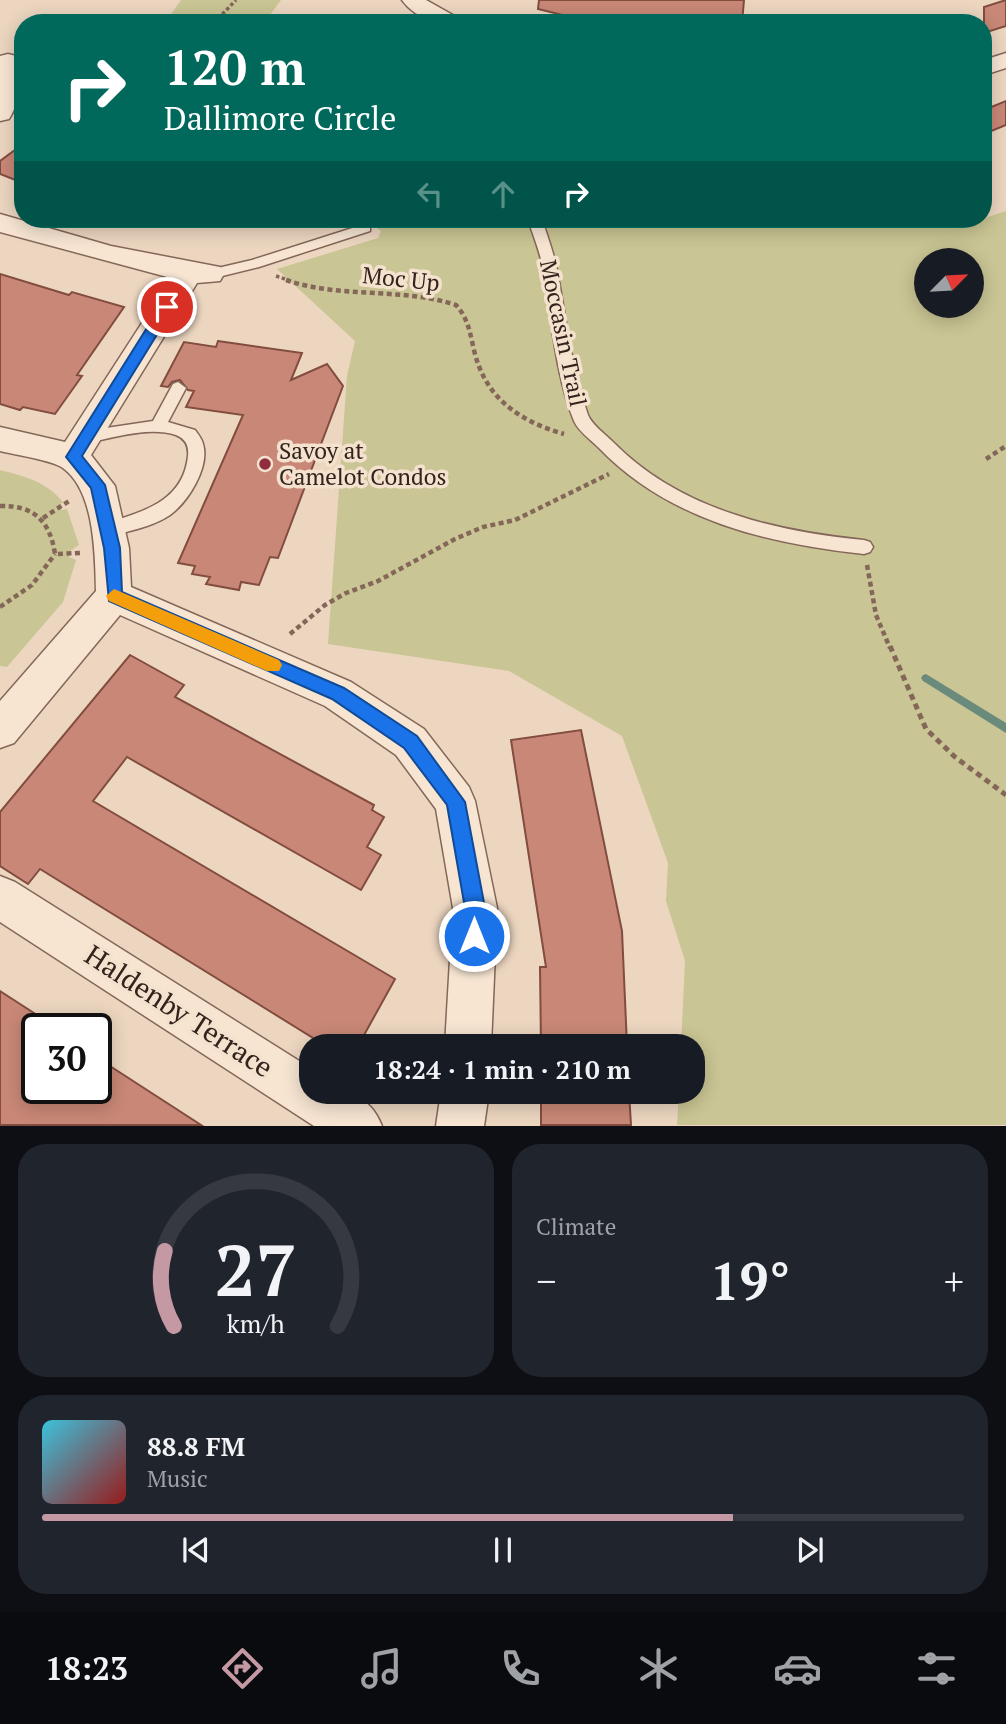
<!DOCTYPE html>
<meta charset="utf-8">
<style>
:root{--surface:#171b24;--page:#20242c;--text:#f1f3f6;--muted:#9ea1a6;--line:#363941;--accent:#c599a4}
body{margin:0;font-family:"PT Serif",serif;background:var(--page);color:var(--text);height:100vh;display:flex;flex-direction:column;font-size:26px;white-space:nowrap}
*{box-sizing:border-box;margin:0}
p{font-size:23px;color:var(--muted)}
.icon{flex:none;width:38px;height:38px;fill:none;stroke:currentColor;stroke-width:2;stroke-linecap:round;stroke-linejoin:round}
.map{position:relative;height:1126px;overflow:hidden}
.drawer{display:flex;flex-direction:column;gap:18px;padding:18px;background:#0d0f14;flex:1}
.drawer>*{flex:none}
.top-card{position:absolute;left:14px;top:14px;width:978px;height:214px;border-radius:28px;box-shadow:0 4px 18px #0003;background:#00695c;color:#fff;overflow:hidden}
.needle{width:46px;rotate:66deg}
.controls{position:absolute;left:914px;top:248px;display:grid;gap:14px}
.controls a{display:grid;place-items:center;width:70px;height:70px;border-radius:50%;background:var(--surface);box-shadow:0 4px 18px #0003;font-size:35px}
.speed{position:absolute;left:21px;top:1013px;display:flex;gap:14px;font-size:35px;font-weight:700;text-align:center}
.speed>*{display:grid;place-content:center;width:91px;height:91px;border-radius:50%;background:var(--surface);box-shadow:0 4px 18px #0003;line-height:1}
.speed .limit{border:4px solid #111;border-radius:10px;background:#fff;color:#111}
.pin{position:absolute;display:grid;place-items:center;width:60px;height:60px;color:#fff;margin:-30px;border:4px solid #fff;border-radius:50%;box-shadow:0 2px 7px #0007}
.me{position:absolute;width:77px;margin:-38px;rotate:0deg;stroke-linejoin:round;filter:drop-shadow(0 0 5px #0008)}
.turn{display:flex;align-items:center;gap:24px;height:147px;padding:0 35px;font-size:32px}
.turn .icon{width:91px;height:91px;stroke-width:2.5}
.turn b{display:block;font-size:49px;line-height:60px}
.lanes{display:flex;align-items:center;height:66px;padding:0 35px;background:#0003;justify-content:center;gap:35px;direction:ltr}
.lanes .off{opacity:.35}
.big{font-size:52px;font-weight:600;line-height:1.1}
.drawer .tile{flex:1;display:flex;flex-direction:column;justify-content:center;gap:10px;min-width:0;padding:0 24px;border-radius:28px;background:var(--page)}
.drawer .dial{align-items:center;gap:0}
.dial svg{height:182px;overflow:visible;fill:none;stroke:var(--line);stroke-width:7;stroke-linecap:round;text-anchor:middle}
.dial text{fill:var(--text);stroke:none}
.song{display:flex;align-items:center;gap:21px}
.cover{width:84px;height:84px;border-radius:10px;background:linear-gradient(135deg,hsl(190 70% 55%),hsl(0 70% 35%))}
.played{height:7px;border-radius:4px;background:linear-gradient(90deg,var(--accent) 75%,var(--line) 75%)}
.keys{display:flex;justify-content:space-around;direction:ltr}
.heat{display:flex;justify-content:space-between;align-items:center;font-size:38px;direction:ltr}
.drawer .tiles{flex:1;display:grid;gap:18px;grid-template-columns:1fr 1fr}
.tile:last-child{grid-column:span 2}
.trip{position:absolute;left:299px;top:1034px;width:406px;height:70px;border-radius:28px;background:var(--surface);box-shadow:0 4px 18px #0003;font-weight:600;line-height:70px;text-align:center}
.menu{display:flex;height:112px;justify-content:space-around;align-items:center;background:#090b0e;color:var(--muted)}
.menu .icon{width:49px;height:49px}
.menu .on{color:var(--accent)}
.menu b{font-size:32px;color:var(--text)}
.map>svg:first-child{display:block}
</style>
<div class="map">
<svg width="1006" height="1126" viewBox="0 0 1006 1126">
<rect width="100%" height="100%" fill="#ecd6c0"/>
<path fill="#c9c594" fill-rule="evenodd" d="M181,0H281L264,23H165Z
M1006,211V1125H677L679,1092H693V1046H681L685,961L666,901L668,863L622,736L509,671L328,644L347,376L355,341L277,269L378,238L381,231L366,219H805L884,227L973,222ZM926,261H971V306H926Z
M0,470C24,476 47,482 63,502L58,506L62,510L67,509L79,545L70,551L69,557L76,560L63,602L7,667L0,666Z"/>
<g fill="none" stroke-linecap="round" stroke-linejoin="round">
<path fill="#6a8b7c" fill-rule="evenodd" d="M926,674L1006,723V733L923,681L921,678L923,675Z"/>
</g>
<path fill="#c98877" stroke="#824c3f" stroke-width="2" d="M539,0H744L742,23H595L538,9Z
M1006,0V26L984,33V7Z
M1006,101V125L984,134V110Z
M23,144V183L0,174V161Z
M0,274L69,295L72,292L124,307L77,375L82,376L55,414L23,407L20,410L0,404Z
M218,341L302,353L291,380L327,364L343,386L278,558L270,557L259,585L241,582L239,590L206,584L210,577L192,574L195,566L178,563L243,415L186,407L194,391L188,390L180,380L172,382L168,387L161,386L184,342L216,347Z
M130,655L184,685L175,697L374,805L372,810L384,817L367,847L381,855L361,890L127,757L93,801L395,979L358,1046H326L40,869L28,884L0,866V812Z
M581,730L622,931L627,1046H541L540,967H546L511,740Z
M0,991L37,1015V1088H96V1057L201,1125H0Z
M547,1092H629L631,1125H541V1096H547Z"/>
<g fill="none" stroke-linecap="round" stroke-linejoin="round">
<defs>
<path id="lane" d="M528,219H542C547,236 554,253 557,270C566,319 571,367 588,415C592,425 605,434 613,442C679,509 773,531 864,540L870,542L873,547L870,552L864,554C768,544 668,520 599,448C591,440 578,431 574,421C555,373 552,320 543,270C541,253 533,236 528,219Z
M365,224L370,225V231L259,267L210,279L203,274L205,271L252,260Z
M178,382L186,388L168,422L195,430C198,434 202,439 203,444C210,467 188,502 170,515C152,527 128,531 108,537L102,535L99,530L102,525C139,512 183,504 188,456C189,446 186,439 176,435C149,426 113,438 86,443L78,437L86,431L153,421L173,384Z"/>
<path id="street" d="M402,0H426L467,23C442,23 418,22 402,0Z
M1006,53V68L984,75V60Z
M8,54L16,56C26,70 18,106 9,119L0,121V56Z
M0,214L111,246L220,267L224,274L220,281L197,283L91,455L115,486L129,548L131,587L351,682L424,729L469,787L475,801L497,908L491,1046H445L453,908L436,809L396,755L325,706L120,615L14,743L0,748V701L96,591C95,555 95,491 63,468C52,460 15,455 0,451V427L65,442L171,278L0,232Z
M0,876L15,882L312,1069V1092C344,1092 368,1091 382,1126H314L0,922Z
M441,1092H489L484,1126H436Z"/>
</defs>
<use href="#lane" stroke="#846759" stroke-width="3"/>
<use href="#street" stroke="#846759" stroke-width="3"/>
<path stroke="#846759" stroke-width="3.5" stroke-dasharray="3.5 2.5" stroke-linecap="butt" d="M214,23L236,0
M276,276L291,281"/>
<path stroke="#846759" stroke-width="4.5" stroke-dasharray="5 3.5" stroke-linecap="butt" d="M286,280C341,299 401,287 456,305C468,318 470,333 474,350C485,398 519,421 564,434
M986,459L1006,446
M0,506C34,505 50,521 55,554L80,553
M43,518L69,501
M867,565L876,615L890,648
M0,607L32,585L55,554
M290,634L325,605L346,593L378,581L455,539L483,527L515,520L609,474"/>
<path stroke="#846759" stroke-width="5" stroke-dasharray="6 4.5" stroke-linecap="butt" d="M890,646L926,729L955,757L1006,795"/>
<use href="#lane" fill="#f7e5d2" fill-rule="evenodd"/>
<use href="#street" fill="#f7e5d2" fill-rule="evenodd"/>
</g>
<path fill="#1a73e8" stroke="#114b97" stroke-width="2" d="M167,303L174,307L82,456L105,485L120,548L122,592L344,688L417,736L465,802L485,908L481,943L474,946L466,943L464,936L465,908L447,805L404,748L332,699L109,601L104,548L91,488L66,457L162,304Z"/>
<path fill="#f59e0b" d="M114,589L279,660L282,665L279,671H267L109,601L106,596Z"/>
<circle fill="#902b40" stroke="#f4e2cf" stroke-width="2.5" cx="265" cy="464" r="7"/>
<g text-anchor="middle" stroke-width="7" stroke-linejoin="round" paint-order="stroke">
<g font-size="23" fill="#34231c" stroke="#f4e2cf">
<text transform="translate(401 279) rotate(6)" y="8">Moc Up</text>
<text transform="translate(563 333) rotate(78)" y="8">Moccasin Trail</text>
</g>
<g font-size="23" fill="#34231c" stroke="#f4e2cf" text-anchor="start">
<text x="279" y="459">Savoy at<tspan x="279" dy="26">Camelot Condos</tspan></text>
</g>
<g font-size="28" fill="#34231c" stroke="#f4e2cf">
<text transform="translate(179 1011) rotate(33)" y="10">Haldenby Terrace</text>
</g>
</g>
</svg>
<div class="controls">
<a><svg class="needle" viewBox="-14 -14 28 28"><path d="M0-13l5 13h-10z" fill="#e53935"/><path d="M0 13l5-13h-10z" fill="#9ea1a6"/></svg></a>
</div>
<div class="speed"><div class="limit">30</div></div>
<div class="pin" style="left:167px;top:307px;background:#d93025"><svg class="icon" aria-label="arrive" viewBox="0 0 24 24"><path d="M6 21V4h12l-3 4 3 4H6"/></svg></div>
<svg class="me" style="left:474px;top:936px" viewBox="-20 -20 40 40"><circle r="17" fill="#1a73e8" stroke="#fff" stroke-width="3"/><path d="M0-11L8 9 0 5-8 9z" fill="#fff"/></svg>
<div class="trip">18:24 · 1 min · 210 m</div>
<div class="top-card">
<div class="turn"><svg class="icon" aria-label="right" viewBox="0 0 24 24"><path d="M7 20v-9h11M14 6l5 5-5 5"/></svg><div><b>120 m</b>Dallimore Circle</div></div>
<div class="lanes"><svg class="icon off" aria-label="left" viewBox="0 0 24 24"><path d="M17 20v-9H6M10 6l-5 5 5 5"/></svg><svg class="icon off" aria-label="ahead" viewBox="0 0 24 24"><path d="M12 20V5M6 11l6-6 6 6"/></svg><svg class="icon" aria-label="right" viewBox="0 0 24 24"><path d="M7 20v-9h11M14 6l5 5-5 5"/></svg></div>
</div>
</div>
<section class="drawer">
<div class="tiles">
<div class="tile dial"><svg viewBox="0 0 100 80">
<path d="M14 69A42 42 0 1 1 86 69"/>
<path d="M14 69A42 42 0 0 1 10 36" stroke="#c599a4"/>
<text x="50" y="56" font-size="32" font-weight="700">27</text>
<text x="50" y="72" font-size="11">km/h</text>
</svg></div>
<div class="tile"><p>Climate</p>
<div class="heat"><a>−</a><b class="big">19°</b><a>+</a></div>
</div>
<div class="tile">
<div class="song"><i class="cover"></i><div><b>88.8 FM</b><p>Music</p></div></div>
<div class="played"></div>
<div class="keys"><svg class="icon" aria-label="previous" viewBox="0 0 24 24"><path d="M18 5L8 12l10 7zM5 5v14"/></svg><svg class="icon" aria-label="pause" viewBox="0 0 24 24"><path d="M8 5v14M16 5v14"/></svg><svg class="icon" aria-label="next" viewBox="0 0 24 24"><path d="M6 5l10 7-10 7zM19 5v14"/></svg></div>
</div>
</div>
</section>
<nav class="menu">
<b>18:23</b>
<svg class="icon on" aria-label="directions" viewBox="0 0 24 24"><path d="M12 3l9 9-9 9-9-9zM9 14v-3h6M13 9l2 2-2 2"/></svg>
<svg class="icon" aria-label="music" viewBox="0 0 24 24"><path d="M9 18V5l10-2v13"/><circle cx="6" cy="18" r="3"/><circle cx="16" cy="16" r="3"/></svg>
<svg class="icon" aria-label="phone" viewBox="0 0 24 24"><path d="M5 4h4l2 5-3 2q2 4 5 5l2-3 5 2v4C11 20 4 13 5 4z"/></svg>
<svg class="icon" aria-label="climate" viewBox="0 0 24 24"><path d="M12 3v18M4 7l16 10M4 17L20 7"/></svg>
<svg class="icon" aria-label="car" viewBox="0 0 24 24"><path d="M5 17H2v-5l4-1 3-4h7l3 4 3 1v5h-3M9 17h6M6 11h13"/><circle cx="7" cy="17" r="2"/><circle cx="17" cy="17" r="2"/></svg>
<svg class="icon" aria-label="filters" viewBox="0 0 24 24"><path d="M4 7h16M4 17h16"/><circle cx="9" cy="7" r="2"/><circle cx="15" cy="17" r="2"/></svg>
</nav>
